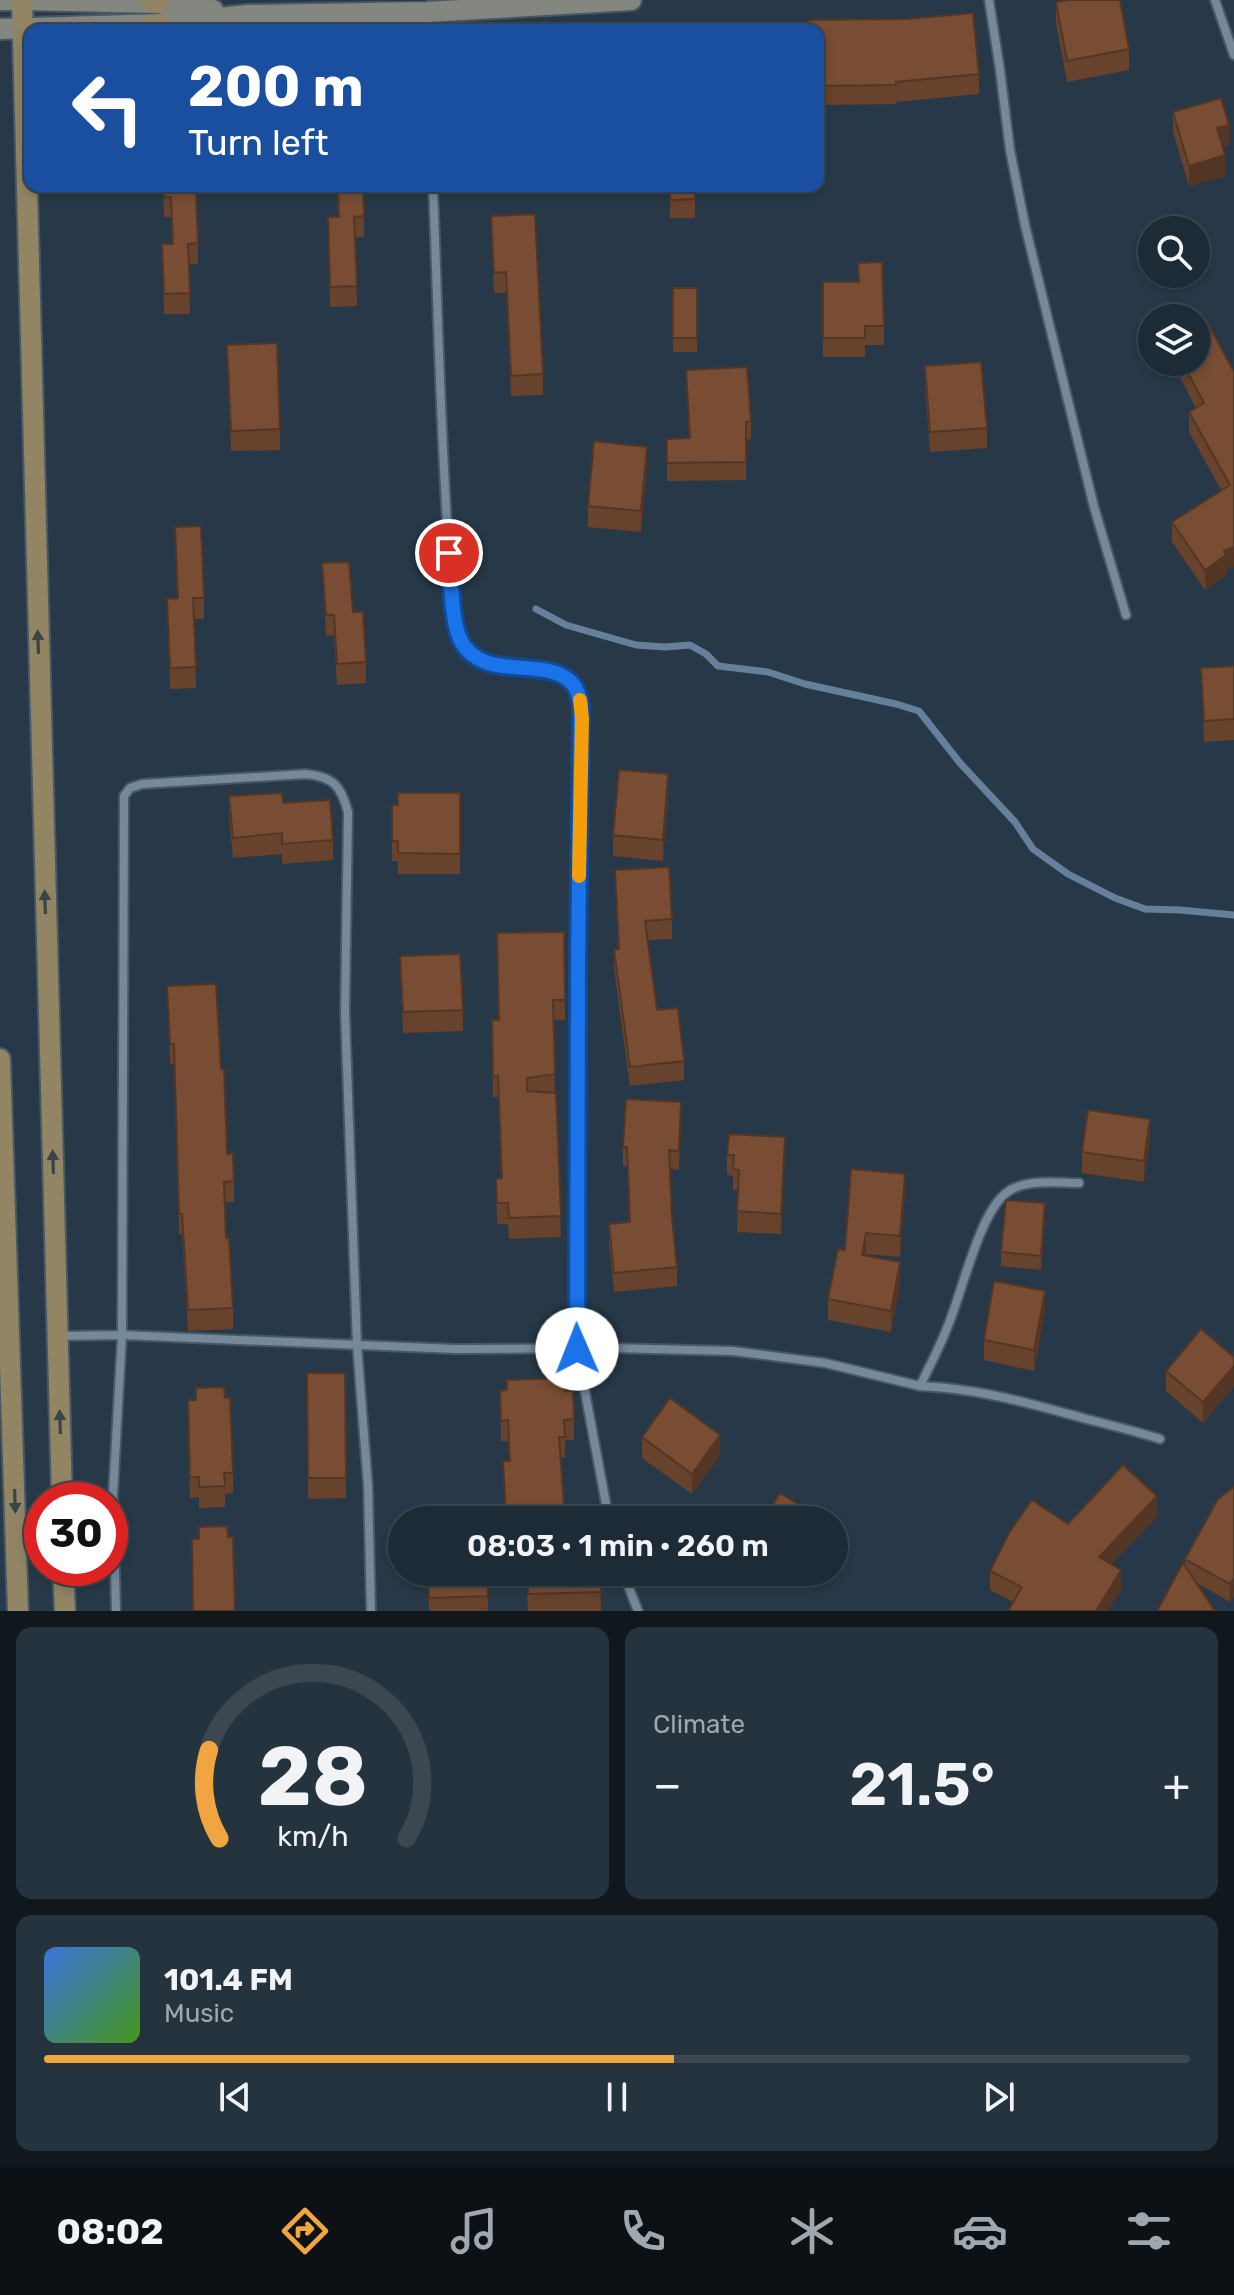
<!DOCTYPE html>
<meta charset="utf-8">
<style>
:root{--surface:#1d2b36;--page:#25333e;--text:#f1f3f6;--muted:#a0a7ad;--line:#3b4751;--accent:#f1a540}
body{margin:0;font-family:Rubik,sans-serif;background:var(--page);color:var(--text);height:100vh;display:flex;flex-direction:column;font-size:30px;white-space:nowrap}
*{box-sizing:border-box;margin:0}
p{font-size:26px;color:var(--muted)}
.icon{flex:none;width:44px;height:44px;fill:none;stroke:currentColor;stroke-width:2;stroke-linecap:round;stroke-linejoin:round}
.map{position:relative;height:1611px;overflow:hidden}
.drawer{display:flex;flex-direction:column;gap:16px;padding:16px;background:#10181e;flex:1}
.drawer>*{flex:none}
.guide{position:absolute;left:24px;top:24px;width:800px;height:168px;border-radius:16px;box-shadow:0 4px 12px #0003,0 0 0 2px var(--line);background:#1a4fa0;color:#fff;overflow:hidden}
.fabs{position:absolute;left:1138px;top:216px;display:grid;gap:16px}
.fabs a{display:grid;place-items:center;width:72px;height:72px;border-radius:50%;background:var(--surface);box-shadow:0 4px 12px #0003,0 0 0 2px var(--line);font-size:40px}
.speed{position:absolute;left:24px;top:1482px;display:flex;gap:16px;font-size:40px;font-weight:700;text-align:center}
.speed>*{display:grid;place-content:center;width:104px;height:104px;border-radius:50%;background:var(--surface);box-shadow:0 4px 12px #0003,0 0 0 2px var(--line);line-height:1}
.speed .limit{border:12px solid #d22;background:#fff;color:#111}
.pin{position:absolute;display:grid;place-items:center;width:68px;height:68px;color:#fff;margin:-34px;border:4px solid #fff;border-radius:50%;box-shadow:0 2px 8px #0007}
.me{position:absolute;width:88px;margin:-44px;rotate:359deg;stroke-linejoin:round;filter:drop-shadow(0 0 6px #0008)}
.turn{display:flex;align-items:center;gap:28px;height:168px;padding:0 32px;font-size:36px}
.turn .icon{width:104px;height:104px;stroke-width:2.5}
.turn b{display:block;font-size:56px;line-height:68px}
.big{font-size:60px;font-weight:600;line-height:1.1}
.drawer .card{flex:1;display:flex;flex-direction:column;justify-content:center;gap:12px;min-width:0;padding:0 28px;border-radius:16px;background:var(--page)}
.drawer .dial{align-items:center;gap:0}
.dial svg{height:208px;overflow:visible;fill:none;stroke:var(--line);stroke-width:7;stroke-linecap:round;text-anchor:middle}
.dial text{fill:var(--text);stroke:none}
.song{display:flex;align-items:center;gap:24px}
.cover{width:96px;height:96px;border-radius:12px;background:linear-gradient(135deg,hsl(220 70% 55%),hsl(100 70% 35%))}
.played{height:8px;border-radius:4px;background:linear-gradient(90deg,var(--accent) 55%,var(--line) 55%)}
.keys{display:flex;justify-content:space-around;direction:ltr}
.heat{display:flex;justify-content:space-between;align-items:center;font-size:44px;direction:ltr}
.drawer .tiles{flex:1;display:grid;gap:16px;grid-template-columns:1fr 1fr}
.card:last-child{grid-column:span 2}
.trip{position:absolute;left:388px;top:1506px;width:460px;height:80px;border-radius:40px;background:var(--surface);box-shadow:0 4px 12px #0003,0 0 0 2px var(--line);font-weight:600;line-height:80px;text-align:center}
.dock{display:flex;height:128px;justify-content:space-around;align-items:center;background:#0c1116;color:var(--muted)}
.dock .icon{width:56px;height:56px}
.dock .on{color:var(--accent)}
.dock b{font-size:36px;color:var(--text)}
.map>svg:first-child{display:block}
</style>
<div class="map">
<svg width="1234" height="1611" viewBox="0 0 1234 1611">
<rect width="100%" height="100%" fill="#273948"/>
<g fill="none" stroke-linecap="round" stroke-linejoin="round">
<path stroke="#66809c" stroke-width="7" d="M536,609L566,625L636,645L665,647L690,645L706,654L718,666L768,672L805,684L896,704L919,711L960,763L1015,822L1033,849L1068,874L1115,898L1145,909L1180,910L1234,915"/>
<defs>
<path id="street" d="M989,0L1000,70L1010,150L1025,225L1094,507L1126,615
M1215,0L1234,55
M427,12V30
M433,186C438,308 440,430 449,552C451,575 451,622 462,642C487,685 554,653 575,687C578,691 580,699 581,704L578,967L577,1349L609,1520
M1079,1183C1057,1183 1025,1178 1006,1193C979,1215 963,1289 949,1323C941,1345 930,1365 920,1386C976,1388 1029,1403 1083,1418C1109,1425 1135,1431 1160,1439
M58,1336L122,1335L455,1349L610,1348L733,1351L825,1363L920,1386
M623,1572L638,1611
M116,1611L113,1494L122,1335L124,796L130,788L142,784L306,774C334,777 341,786 348,812L345,1012L357,1345L368,1486L371,1611"/>
<path id="secondary" d="M0,0H14
M30,0L158,3L213,10
M0,29L160,24L248,15L427,12L631,0"/>
<path id="primary" d="M22,0L62,1500
M150,0L158,3
M141,30L160,24
M0,1059L18,1611
M63,1568L65,1611"/>
</defs>
<use href="#street" stroke="#485764" stroke-width="12"/>
<use href="#secondary" stroke="#485764" stroke-width="24"/>
<use href="#primary" stroke="#485764" stroke-width="24"/>
<use href="#street" stroke="#75899b" stroke-width="8"/>
<use href="#secondary" stroke="#838780" stroke-width="20"/>
<use href="#primary" stroke="#928564" stroke-width="20"/>
</g>
<path fill="#67422d" d="M1056,2L1129,49V70L1067,82L1056,23Z
M818,30L979,74V94L896,102V104L820,105V96H818Z
M1173,112L1229,145L1222,147L1225,176L1189,186L1173,132Z
M163,186H187L188,193L198,243V264H189L190,314H164L162,244H172L171,217H164Z
M337,186H363L364,237H355L357,306L330,307L328,217H338Z
M670,186H695V218H670Z
M491,216L543,374V395L511,396L506,293H494Z
M858,263L884,326V345H865V357H823V282H858Z
M673,288H697V352H673Z
M227,345L280,429V450L231,451Z
M1172,362H1196L1234,372V567L1226,570V575L1205,590L1172,542V522L1221,490L1189,432V412L1196,408Z
M925,366L987,428V448L930,452L925,386Z
M686,370L751,421V439L746,440V480L667,481V439L689,438Z
M647,467L641,532L588,527V506Z
M175,527L204,598V619H194L196,688L170,689L167,599L177,598Z
M322,563L353,612L366,662V683L337,685L334,635L326,636Z
M1234,666V740L1204,742L1201,668Z
M460,793V874H398V861H392V841L398,805Z
M668,795L663,861L613,856V835Z
M229,796L283,803L333,840V860L282,864V854L233,858L229,816Z
M615,870L672,919V939L648,940L657,1010L684,1061V1080L630,1086L614,969V950L618,949Z
M564,932L565,1020H553L555,1093L561,1237L509,1239L508,1224H497L496,1179L501,1178L498,1097H493L492,1040L498,1020Z
M400,956L463,1010V1031L403,1033Z
M167,986L221,1069L227,1154L234,1181V1202H224L226,1238L233,1308V1329L188,1331L182,1234H179L174,1064H170Z
M681,1121L679,1170L670,1169L672,1218L677,1267V1286L614,1292L609,1243V1224L629,1222L627,1166H623V1147Z
M1150,1140L1144,1182L1082,1173V1152Z
M727,1155L785,1158L781,1234L737,1232L738,1190H733V1176L727,1175Z
M905,1194L900,1257L866,1254L865,1255L900,1283L891,1332L828,1320V1299L845,1250Z
M1045,1217L1041,1270L1001,1266V1252Z
M1045,1312L1034,1371L984,1360V1340Z
M1234,1357V1386L1203,1423L1166,1391V1371Z
M307,1373H345L346,1498L308,1499Z
M196,1388L225,1398L233,1473V1493L225,1494V1507L199,1508V1497L190,1498L188,1421L196,1400Z
M500,1391H565L574,1419V1440H565V1457L561,1458L565,1520H505L503,1461H509L508,1441H501Z
M642,1437L720,1455L692,1494L642,1458Z
M1234,1487V1596L1230,1602L1197,1583L1185,1566V1559Z
M1157,1516L1111,1564L1121,1590L1013,1602L990,1590V1571L1068,1524Z
M428,1572H487L488,1611H429Z
M526,1572H600L601,1611H528Z"/>
<path fill="#543624" d="M1229,125V145L1217,149V128Z
M1225,155V176L1189,186V166Z
M647,447V467L641,532V511Z
M1234,547V567L1226,570V575L1205,590V570L1224,551Z
M668,774V795L663,861V840Z
M681,1102V1121L679,1170V1151Z
M1150,1119V1140L1144,1182V1161Z
M785,1137V1158L781,1234V1214Z
M905,1174V1194L900,1257V1236Z
M1045,1203V1217L1041,1270V1256Z
M866,1233V1254L862,1275V1255Z
M900,1262V1283L891,1332V1311Z
M1045,1291V1312L1034,1371V1350Z
M1234,1366V1386L1203,1423V1402Z
M720,1435V1455L692,1494V1474Z
M1157,1496V1516L1099,1577V1557Z
M1121,1570V1590L1108,1611H1096Z
M1234,1578V1596L1230,1602V1584Z"/>
<path fill="#784d34" stroke="#543624" stroke-width="2" d="M1069,0H1120L1129,49L1067,61L1056,2Z
M973,13L979,74L896,82V85L820,86V76H818V30H809V20L907,19Z
M658,27L659,30H620V29Z
M1221,98L1229,125L1217,128L1225,155L1189,166L1173,112Z
M163,186H187L188,193H196L198,243L188,244L190,293L164,294L162,244H173L171,197H164Z
M338,186H363L364,216L354,217L357,286L330,287L328,217H339Z
M670,186H695V199L670,200Z
M535,214L543,374L511,376L506,272L494,273L491,216Z
M882,262L884,326H865V338H823V282H859L858,263Z
M673,288H697V338H673Z
M1205,318L1234,372V547L1224,551L1226,555L1205,570L1172,522L1230,485L1189,412L1204,403L1182,362H1196V323Z
M277,343L280,429L231,431L227,345Z
M981,362L987,428L930,432L925,366Z
M747,367L751,421L746,422V462L667,463V439L690,438L686,370Z
M594,441L647,447L641,511L588,506Z
M201,526L204,598H193L196,667L170,668L167,599L178,598L175,527Z
M349,562L353,612H363L366,662L337,664L334,615H326L322,563Z
M1234,666V719L1204,721L1201,668Z
M619,770L668,774L663,840L613,835Z
M282,793L283,803L330,800L333,840L282,844V833L233,838L229,796Z
M398,793H460V854L398,853V841H392V805H398Z
M669,867L672,919L645,921L657,1010L678,1008L684,1061L630,1067L614,950L619,949L615,870Z
M564,932L565,1000H553L555,1074L527,1078V1091L556,1093L561,1216L509,1218L508,1203H497L496,1179L502,1178L498,1076H493L492,1020H499L497,933Z
M460,954L463,1010L403,1012L400,956Z
M216,984L221,1069H224L227,1154L233,1153L234,1181L224,1182L226,1238H229L233,1308L188,1310L182,1214H179L174,1044H170L167,986Z
M626,1099L681,1102L679,1151L669,1150L672,1218L677,1267L614,1273L609,1224L630,1222L627,1147H623Z
M1088,1110L1150,1119L1144,1161L1082,1152Z
M729,1134L785,1137L781,1214L737,1211L739,1170L733,1169L734,1155H727Z
M851,1169L905,1174L900,1236L866,1233L862,1255L900,1262L891,1311L828,1299L838,1249L845,1250Z
M1006,1200L1045,1203L1041,1256L1001,1252Z
M994,1281L1045,1291L1034,1350L984,1340Z
M1201,1329L1234,1357V1366L1203,1402L1166,1371Z
M307,1373H345L346,1478H308Z
M564,1378L565,1391H573L574,1419L564,1420L565,1437H559L565,1520H525V1513L506,1514L503,1461H510L508,1420L501,1421L500,1391L507,1390V1380Z
M224,1387L225,1398H230L233,1473H224L225,1486L199,1487V1477H190L188,1400H196V1388Z
M670,1398L720,1435L692,1474L642,1437Z
M1123,1465L1157,1496L1099,1557L1121,1570L1096,1611H1008L1022,1587L990,1571L1009,1533L1032,1500L1068,1524Z
M1234,1487V1578L1230,1584L1185,1559L1218,1499Z
M780,1493L812,1513L808,1520H764Z
M227,1526L228,1537H233L235,1611H193L192,1539H199V1527Z
M1183,1563L1215,1611H1157Z
M428,1572H487L488,1596L429,1598Z
M527,1572H600L601,1592L528,1594Z"/>
<defs><path id="oneway-solid" d="M-6-.8H1V-3.2L6.5 0L1 3.2V.8H-6Z" transform="scale(2)"/></defs>
<g fill="#3a4447">
<use href="#oneway-solid" transform="translate(38 642) rotate(-92)"/>
<use href="#oneway-solid" transform="translate(45 902) rotate(-92)"/>
<use href="#oneway-solid" transform="translate(53 1162) rotate(-92)"/>
<use href="#oneway-solid" transform="translate(60 1422) rotate(-92)"/>
<use href="#oneway-solid" transform="translate(15 1501) rotate(88)"/>
</g>
<g fill="none" stroke-linecap="round" stroke-linejoin="round">
<defs>
<path id="route" d="M449,553C451,577 451,619 460,639C482,686 553,652 575,687C578,691 579,699 581,704L578,967L577,1349"/>
</defs>
<use href="#route" stroke="#114b97" stroke-width="20"/>
<use href="#route" stroke="#1a73e8" stroke-width="14"/>
<path stroke="#f59e0b" stroke-width="14" d="M579,876L582,718L580,700"/>
</g>
</svg>
<div class="fabs">
<a><svg class="icon" aria-label="search" viewBox="0 0 24 24"><circle cx="10" cy="10" r="6"/><path d="M15 15l6 6"/></svg></a>
<a><svg class="icon" aria-label="layers" viewBox="0 0 24 24"><path d="M12 4l9 5-9 5-9-5zM3 14l9 5 9-5"/></svg></a>
</div>
<div class="speed"><div class="limit">30</div></div>
<div class="pin" style="left:449px;top:553px;background:#d93025"><svg class="icon" aria-label="arrive" viewBox="0 0 24 24"><path d="M6 21V4h12l-3 4 3 4H6"/></svg></div>
<svg class="me" style="left:577px;top:1349px" viewBox="-20 -20 40 40"><circle r="19" fill="#fff"/><path d="M0-13L10 11 0 6-10 11z" fill="#1a73e8"/></svg>
<div class="trip">08:03 · 1 min · 260 m</div>
<div class="guide">
<div class="turn"><svg class="icon" aria-label="left" viewBox="0 0 24 24"><path d="M17 20v-9H6M10 6l-5 5 5 5"/></svg><div><b>200 m</b>Turn left</div></div>
</div>
</div>
<section class="drawer">
<div class="tiles">
<div class="card dial"><svg viewBox="0 0 100 80">
<path d="M14 69A42 42 0 1 1 86 69"/>
<path d="M14 69A42 42 0 0 1 10 35" stroke="#f1a540"/>
<text x="50" y="56" font-size="32" font-weight="700">28</text>
<text x="50" y="72" font-size="11">km/h</text>
</svg></div>
<div class="card"><p>Climate</p>
<div class="heat"><a>−</a><b class="big">21.5°</b><a>+</a></div>
</div>
<div class="card">
<div class="song"><i class="cover"></i><div><b>101.4 FM</b><p>Music</p></div></div>
<div class="played"></div>
<div class="keys"><svg class="icon" aria-label="previous" viewBox="0 0 24 24"><path d="M18 5L8 12l10 7zM5 5v14"/></svg><svg class="icon" aria-label="pause" viewBox="0 0 24 24"><path d="M8 5v14M16 5v14"/></svg><svg class="icon" aria-label="next" viewBox="0 0 24 24"><path d="M6 5l10 7-10 7zM19 5v14"/></svg></div>
</div>
</div>
</section>
<nav class="dock">
<b>08:02</b>
<svg class="icon on" aria-label="directions" viewBox="0 0 24 24"><path d="M12 3l9 9-9 9-9-9zM9 14v-3h6M13 9l2 2-2 2"/></svg>
<svg class="icon" aria-label="music" viewBox="0 0 24 24"><path d="M9 18V5l10-2v13"/><circle cx="6" cy="18" r="3"/><circle cx="16" cy="16" r="3"/></svg>
<svg class="icon" aria-label="phone" viewBox="0 0 24 24"><path d="M5 4h4l2 5-3 2q2 4 5 5l2-3 5 2v4C11 20 4 13 5 4z"/></svg>
<svg class="icon" aria-label="climate" viewBox="0 0 24 24"><path d="M12 3v18M4 7l16 10M4 17L20 7"/></svg>
<svg class="icon" aria-label="car" viewBox="0 0 24 24"><path d="M5 17H2v-5l4-1 3-4h7l3 4 3 1v5h-3M9 17h6M6 11h13"/><circle cx="7" cy="17" r="2"/><circle cx="17" cy="17" r="2"/></svg>
<svg class="icon" aria-label="filters" viewBox="0 0 24 24"><path d="M4 7h16M4 17h16"/><circle cx="9" cy="7" r="2"/><circle cx="15" cy="17" r="2"/></svg>
</nav>
